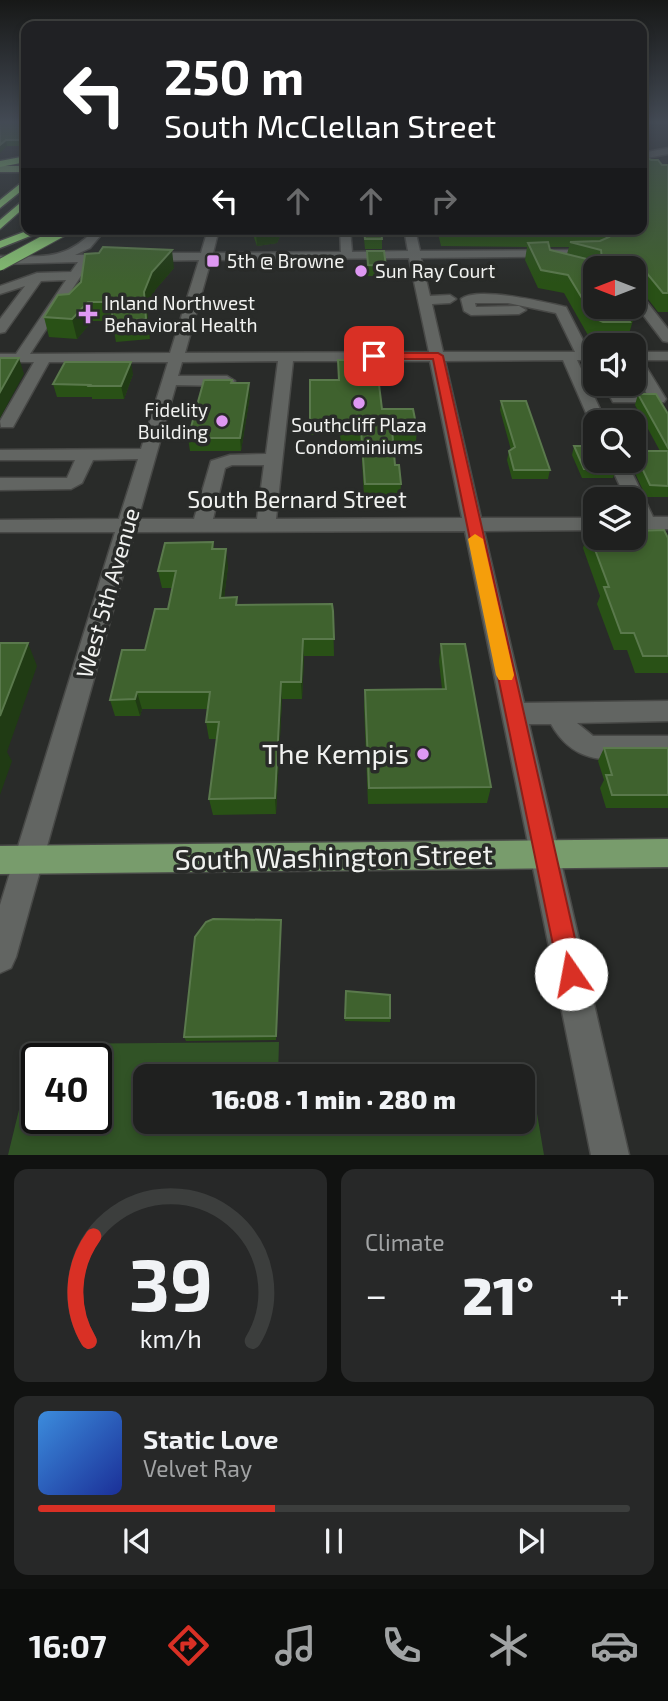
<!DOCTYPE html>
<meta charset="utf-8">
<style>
:root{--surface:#1f201f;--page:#272828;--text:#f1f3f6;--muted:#a1a3a4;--line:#3c3e3d;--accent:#d93025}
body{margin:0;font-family:"Exo 2",sans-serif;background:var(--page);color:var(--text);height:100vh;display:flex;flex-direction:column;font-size:26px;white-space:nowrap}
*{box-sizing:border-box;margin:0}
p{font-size:23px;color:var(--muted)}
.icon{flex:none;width:38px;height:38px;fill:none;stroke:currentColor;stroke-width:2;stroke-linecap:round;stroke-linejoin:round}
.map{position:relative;height:1155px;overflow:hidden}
.panel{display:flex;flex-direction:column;gap:14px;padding:14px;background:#111211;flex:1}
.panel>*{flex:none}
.hud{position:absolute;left:21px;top:21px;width:626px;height:214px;border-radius:14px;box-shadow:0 4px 10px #0003,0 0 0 2px var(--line);background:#202124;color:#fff;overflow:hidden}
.needle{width:46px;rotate:270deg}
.tools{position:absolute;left:583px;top:256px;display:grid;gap:14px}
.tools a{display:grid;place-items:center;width:63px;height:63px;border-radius:14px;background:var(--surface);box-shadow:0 4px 10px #0003,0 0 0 2px var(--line);font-size:35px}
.speed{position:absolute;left:21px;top:1043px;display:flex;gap:14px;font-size:35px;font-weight:700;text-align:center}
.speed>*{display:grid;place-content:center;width:91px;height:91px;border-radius:50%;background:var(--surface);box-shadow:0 4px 10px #0003,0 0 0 2px var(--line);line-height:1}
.speed .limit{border:4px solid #111;border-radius:10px;background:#fff;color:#111}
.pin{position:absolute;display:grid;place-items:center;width:60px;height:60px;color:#fff;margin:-30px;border-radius:14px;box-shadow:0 4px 10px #0006}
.me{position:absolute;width:77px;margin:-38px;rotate:348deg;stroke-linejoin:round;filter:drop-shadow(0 0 5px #0008)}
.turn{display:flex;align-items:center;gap:24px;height:147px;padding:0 28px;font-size:32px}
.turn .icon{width:91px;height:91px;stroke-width:2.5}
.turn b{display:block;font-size:49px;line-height:60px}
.lanes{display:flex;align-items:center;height:66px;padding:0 28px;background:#0003;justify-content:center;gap:35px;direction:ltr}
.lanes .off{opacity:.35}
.big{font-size:52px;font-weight:800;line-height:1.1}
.panel .widget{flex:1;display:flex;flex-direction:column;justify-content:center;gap:10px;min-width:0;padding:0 24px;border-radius:14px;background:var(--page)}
.panel .dial{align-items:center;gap:0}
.dial svg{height:182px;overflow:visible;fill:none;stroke:var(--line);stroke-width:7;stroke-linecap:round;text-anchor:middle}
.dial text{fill:var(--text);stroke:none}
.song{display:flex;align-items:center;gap:21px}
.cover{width:84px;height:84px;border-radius:10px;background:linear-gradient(135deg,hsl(210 70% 55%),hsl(230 70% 35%))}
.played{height:7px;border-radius:4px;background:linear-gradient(90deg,var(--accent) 40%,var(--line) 40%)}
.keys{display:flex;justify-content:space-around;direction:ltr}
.heat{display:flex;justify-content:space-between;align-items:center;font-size:38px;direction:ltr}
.panel .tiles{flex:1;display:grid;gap:14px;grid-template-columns:1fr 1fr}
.widget:last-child{grid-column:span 2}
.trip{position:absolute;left:133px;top:1064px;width:402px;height:70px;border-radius:14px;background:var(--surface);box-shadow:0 4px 10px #0003,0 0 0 2px var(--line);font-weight:800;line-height:70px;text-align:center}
.tabs{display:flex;height:112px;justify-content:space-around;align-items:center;background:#0c0d0c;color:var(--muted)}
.tabs .icon{width:49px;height:49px}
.tabs .on{color:var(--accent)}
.tabs b{font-size:32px;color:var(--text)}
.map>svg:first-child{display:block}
</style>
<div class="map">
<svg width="668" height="1155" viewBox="0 0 668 1155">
<rect width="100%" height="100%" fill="#292b29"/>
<path fill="#315326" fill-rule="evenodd" d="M110,229H204L202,234H107Z
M279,1042L278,1076H145V1122H523V1090H533L544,1155H8L35,1044ZM37,1059H96V1118H37Z"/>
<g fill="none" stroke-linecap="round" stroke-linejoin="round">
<defs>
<path id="minor" d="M668,148V154L642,159V153Z
M95,229H106L90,248L75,255L113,254L119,258L113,262H90L30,354L170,353L199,260L146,261L140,257L146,253H201L208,229H219L213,253L341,252L340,229H350L352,252L408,251L404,229H415L420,251L596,250L602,253L596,256L421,258L430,296L450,295L456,299L450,303L432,304L443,352H575L556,313L508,303H475L476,307L519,306L526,310L519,314L471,315L464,311L461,299C477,286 544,302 566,307L589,352H595V360H577L606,422H595V426L590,422L563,360L445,361L481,518H595V530L484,531L524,703L668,701V721L577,723L593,736H668V758C619,758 578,772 551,724H529L629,1155H591L465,531L135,532L16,957L11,968L0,973V905L115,532H0V520L119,519L138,459L93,460L82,483L71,489L0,490V478H67L75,460H0V450L141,449L168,362H49L13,427H1L0,421L34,362H0V354H16L66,280L41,281L5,332L0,333V319L25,286L0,294V286L37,273L71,272L78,262L0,264V256C41,256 65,262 95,229ZM409,258L429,352L185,353L211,260ZM278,361L266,454L230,455L211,461L194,519H138L176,385L227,386L235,381L227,376H178L182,362ZM293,361H430L462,518L276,519ZM232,465H264L257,519H213L225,468Z
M634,291L639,292L668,329V342L663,341L634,303Z
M634,352H668V360H642L666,399L664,402H613L603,383H619L624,394H647L634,371Z
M608,460H626L653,517H668V529L634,530V499H626Z"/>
<path id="major" d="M0,166H26V172H0Z
M668,839V867L0,874V846Z"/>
<path id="highway" d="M26,156V162L0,167V161Z
M26,179V187L0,208V200Z
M26,198V206L0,229V220Z
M32,229H48L0,248V241Z"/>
</defs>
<use href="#minor" stroke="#484947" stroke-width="3"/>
<use href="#major" stroke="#484947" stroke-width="3"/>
<use href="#highway" stroke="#484947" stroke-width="3"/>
<use href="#minor" fill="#626562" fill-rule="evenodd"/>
<use href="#major" fill="#789c6c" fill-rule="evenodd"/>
<use href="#highway" fill="#86c172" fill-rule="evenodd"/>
<defs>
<path id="highway-bridge" d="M0,265L66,229"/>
</defs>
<use href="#highway-bridge" stroke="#484947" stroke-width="13" stroke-linecap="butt"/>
<use href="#highway-bridge" stroke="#86c172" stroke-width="11"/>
</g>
<path fill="#295116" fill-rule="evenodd" d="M0,122H26V146H7Z
M651,160L662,165H668V312H658L641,290L643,293L637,312H630L634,317L628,337H625L624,341H598L589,337L564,293L538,288L525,260L527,247L441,246L437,229H642ZM549,247H569L567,254L550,250ZM634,268V306H595Z
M251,229H283L277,243L257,246Z
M363,229H381L382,239V249H365Z
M367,251L386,266V276H368Z
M174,268L155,290L147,311L150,339L116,342L112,321H92L77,339L49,337L44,317L69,294Z
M338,360L382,409L417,429L416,442H393L395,465L401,484L400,497H364L361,443H341L340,435H310V422L338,380Z
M133,374L124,399H92V397H57L53,384Z
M232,380V383L250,395L241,451H190L188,438Z
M638,394L668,414V497H646L630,462V460H634V451H660L635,405Z
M501,401L550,470L548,479H512L507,460L509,451L511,450L500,410Z
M574,446L616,469L613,478H582L572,455Z
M588,531L668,538V673H635L627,650H614L597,604L600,596L583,548Z
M213,542L214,549L228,566L224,598L238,605L333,611L334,656H304L302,699H282L276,814L213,815L209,799L217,739H209L206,722L207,709H142L140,716H115L110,700L145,650L168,609L173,588H162L158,571Z
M441,644L491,787L487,803L368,804L364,706L365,690L442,689L439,661Z
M604,748H668V808H606L600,788L604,780L598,761Z
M281,920L276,1040L186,1041L184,1037Z
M346,991L390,1018V1022L345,1021Z"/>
<path fill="#203b14" d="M6,140L7,146L0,153V145Z
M276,229H283L277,243L257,246L256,233Z
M172,250L174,268L155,290L147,311L150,339L146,319L144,292L152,272Z
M88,302L92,321L77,339L72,319Z
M19,358L24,374L0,418V392Z
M131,362L133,374L124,399L121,386Z
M249,383L250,395L241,451L240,438Z
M226,549L228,566L222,615L220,598Z
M303,639L304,656L302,699L301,682Z
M28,643L37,666L7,752L12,761L0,795V716Z
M281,682L282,699L276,814L275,798Z
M137,692L142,709L140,716L135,699Z"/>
<path fill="#3f622e" stroke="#5a794c" stroke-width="2" d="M0,122H26V140H6L0,145Z
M643,155L651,160H658L662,165H668V293H663L646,272L640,270L636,273L637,285L643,293H634V268H595V306H627L634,317H627L630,322H603L594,318L568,275L541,270L528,243L548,242L550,250L599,262L602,259L601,250L570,242L600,241L609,237L607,234L600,230L493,229H642Z
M255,229H276L256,233Z
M364,229H381L382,239H365Z
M103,247L172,250L152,272L144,292L146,319L112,322V302H88L72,319L44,317L58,295L69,294L81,282L85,254L99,253Z
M367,251H384L386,266L368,265Z
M0,358H19L0,392Z
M338,360H376L382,409H413L417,429H392L395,465H399L401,484H365L361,430H341L340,422H310V380H339Z
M65,362H131L121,386H89L90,385L53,384Z
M204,380H232L231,383H249L240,438H188Z
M638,394H656L668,414V448Z
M501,401H526L550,470H514L509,451L515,447Z
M574,446H595V460H612L616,469H584Z
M634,451H668V486L650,485Z
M664,530L668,538V656H643L634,633H621L604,587H609L588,531H595V537H634V531Z
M213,542L212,549H226L220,598L237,597L236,605L332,604L333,611L334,639H303L301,682H281L275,798L209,799L219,722H206L210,692H137L135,699L110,700L122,650H145L155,609H168L176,571H158L165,543Z
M0,643H28L0,716Z
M441,644H465L491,787L369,788L365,690L446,689Z
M604,748H668V795H612L606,775H612Z
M213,919L281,920L276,1036L184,1037L195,937L206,922Z
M346,991L390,995V1018H345Z"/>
<linearGradient id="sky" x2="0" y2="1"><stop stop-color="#171817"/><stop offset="0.43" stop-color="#434a54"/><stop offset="1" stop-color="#434a54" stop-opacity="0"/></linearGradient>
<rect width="668" height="284" fill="url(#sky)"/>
<path fill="#d93025" stroke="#8d1f18" stroke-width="2" d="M374,353H438L443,356L583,974L580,983L571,986L562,983L559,974L433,359H370V354Z"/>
<path fill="#f59e0b" d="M475,534L483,539L514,675L512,680H499L496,675L468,539Z"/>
<g fill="#de98f2" stroke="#292b29" stroke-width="2.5">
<rect x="206" y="254" width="14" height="14" rx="3.5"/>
<circle cx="361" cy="271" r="7"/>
<path d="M84.5 303.5h7v7h7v7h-7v7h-7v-7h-7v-7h7z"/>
<circle cx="359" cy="403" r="7"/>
<circle cx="222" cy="421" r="7"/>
<circle cx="423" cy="754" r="7"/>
</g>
<g text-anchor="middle" stroke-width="7" stroke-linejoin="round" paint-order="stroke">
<g font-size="19" fill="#f1f2f0" stroke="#292b29" text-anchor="start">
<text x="227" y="268">5th @ Browne</text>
<text x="375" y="278">Sun Ray Court</text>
<text x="104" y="310">Inland Northwest<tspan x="104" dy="22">Behavioral Health</tspan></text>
<text x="208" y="417" text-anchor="end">Fidelity<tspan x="208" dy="22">Building</tspan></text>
<text x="359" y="432" text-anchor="middle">Southcliff Plaza<tspan x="359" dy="22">Condominiums</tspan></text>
</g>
<g font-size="23" fill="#f1f2f0" stroke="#292b29">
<text x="297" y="508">South Bernard Street</text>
<text transform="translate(108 593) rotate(-74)" y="8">West 5th Avenue</text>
</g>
<g font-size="28" fill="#f1f2f0" stroke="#292b29" text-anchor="end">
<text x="409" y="764">The Kempis</text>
</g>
<g font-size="28" fill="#f1f2f0" stroke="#292b29">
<text transform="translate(334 857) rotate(-1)" y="10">South Washington Street</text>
</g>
</g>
</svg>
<div class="tools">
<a><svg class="needle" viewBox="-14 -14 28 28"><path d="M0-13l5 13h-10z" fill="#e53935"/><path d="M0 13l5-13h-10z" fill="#a1a3a4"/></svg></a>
<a><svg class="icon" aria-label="sound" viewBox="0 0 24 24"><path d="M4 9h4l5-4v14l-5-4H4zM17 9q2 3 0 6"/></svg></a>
<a><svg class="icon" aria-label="search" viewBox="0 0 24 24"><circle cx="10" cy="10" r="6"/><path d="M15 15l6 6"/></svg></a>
<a><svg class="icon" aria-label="layers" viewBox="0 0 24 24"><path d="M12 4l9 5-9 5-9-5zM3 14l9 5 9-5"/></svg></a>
</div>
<div class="speed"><div class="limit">40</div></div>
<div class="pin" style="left:374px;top:356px;background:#d93025"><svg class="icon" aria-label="arrive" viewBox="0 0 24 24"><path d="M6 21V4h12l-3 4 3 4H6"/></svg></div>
<svg class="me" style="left:571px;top:974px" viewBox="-20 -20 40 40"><circle r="19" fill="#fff"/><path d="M0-13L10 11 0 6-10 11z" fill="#d93025"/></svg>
<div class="trip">16:08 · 1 min · 280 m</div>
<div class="hud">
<div class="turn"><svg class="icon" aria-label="left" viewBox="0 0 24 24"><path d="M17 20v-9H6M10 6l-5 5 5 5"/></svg><div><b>250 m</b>South McClellan Street</div></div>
<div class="lanes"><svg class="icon" aria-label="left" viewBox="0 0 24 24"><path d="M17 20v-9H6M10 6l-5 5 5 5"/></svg><svg class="icon off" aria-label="ahead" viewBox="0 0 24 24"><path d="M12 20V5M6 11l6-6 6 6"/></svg><svg class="icon off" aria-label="ahead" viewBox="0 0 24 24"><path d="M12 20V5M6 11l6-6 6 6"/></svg><svg class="icon off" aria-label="right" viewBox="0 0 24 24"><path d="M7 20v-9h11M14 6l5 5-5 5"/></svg></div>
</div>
</div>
<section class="panel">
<div class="tiles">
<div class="widget dial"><svg viewBox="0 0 100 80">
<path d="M14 69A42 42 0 1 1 86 69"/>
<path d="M14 69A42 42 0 0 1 16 23" stroke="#d93025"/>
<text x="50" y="56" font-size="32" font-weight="700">39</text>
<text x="50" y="72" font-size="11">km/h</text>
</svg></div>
<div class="widget"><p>Climate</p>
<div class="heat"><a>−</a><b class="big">21°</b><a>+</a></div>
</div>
<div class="widget">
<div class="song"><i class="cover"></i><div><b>Static Love</b><p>Velvet Ray</p></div></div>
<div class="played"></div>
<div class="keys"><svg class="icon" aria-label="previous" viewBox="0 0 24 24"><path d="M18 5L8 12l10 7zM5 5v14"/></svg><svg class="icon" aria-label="pause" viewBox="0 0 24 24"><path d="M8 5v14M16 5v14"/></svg><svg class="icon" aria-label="next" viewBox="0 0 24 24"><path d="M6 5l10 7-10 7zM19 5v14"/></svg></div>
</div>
</div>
</section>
<nav class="tabs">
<b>16:07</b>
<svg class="icon on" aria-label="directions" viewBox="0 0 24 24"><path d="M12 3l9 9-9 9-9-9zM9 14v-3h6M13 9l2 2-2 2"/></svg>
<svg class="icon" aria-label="music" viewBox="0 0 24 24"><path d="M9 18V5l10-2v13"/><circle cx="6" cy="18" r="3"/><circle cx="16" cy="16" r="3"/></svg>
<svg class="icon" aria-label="phone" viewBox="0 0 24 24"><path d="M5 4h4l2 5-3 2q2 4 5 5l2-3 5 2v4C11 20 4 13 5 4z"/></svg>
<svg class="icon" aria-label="climate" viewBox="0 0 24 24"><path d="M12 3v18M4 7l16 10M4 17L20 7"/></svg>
<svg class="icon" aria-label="car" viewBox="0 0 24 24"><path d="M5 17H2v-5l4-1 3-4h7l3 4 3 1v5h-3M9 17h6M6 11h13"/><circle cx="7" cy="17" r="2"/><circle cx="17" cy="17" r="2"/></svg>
</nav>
